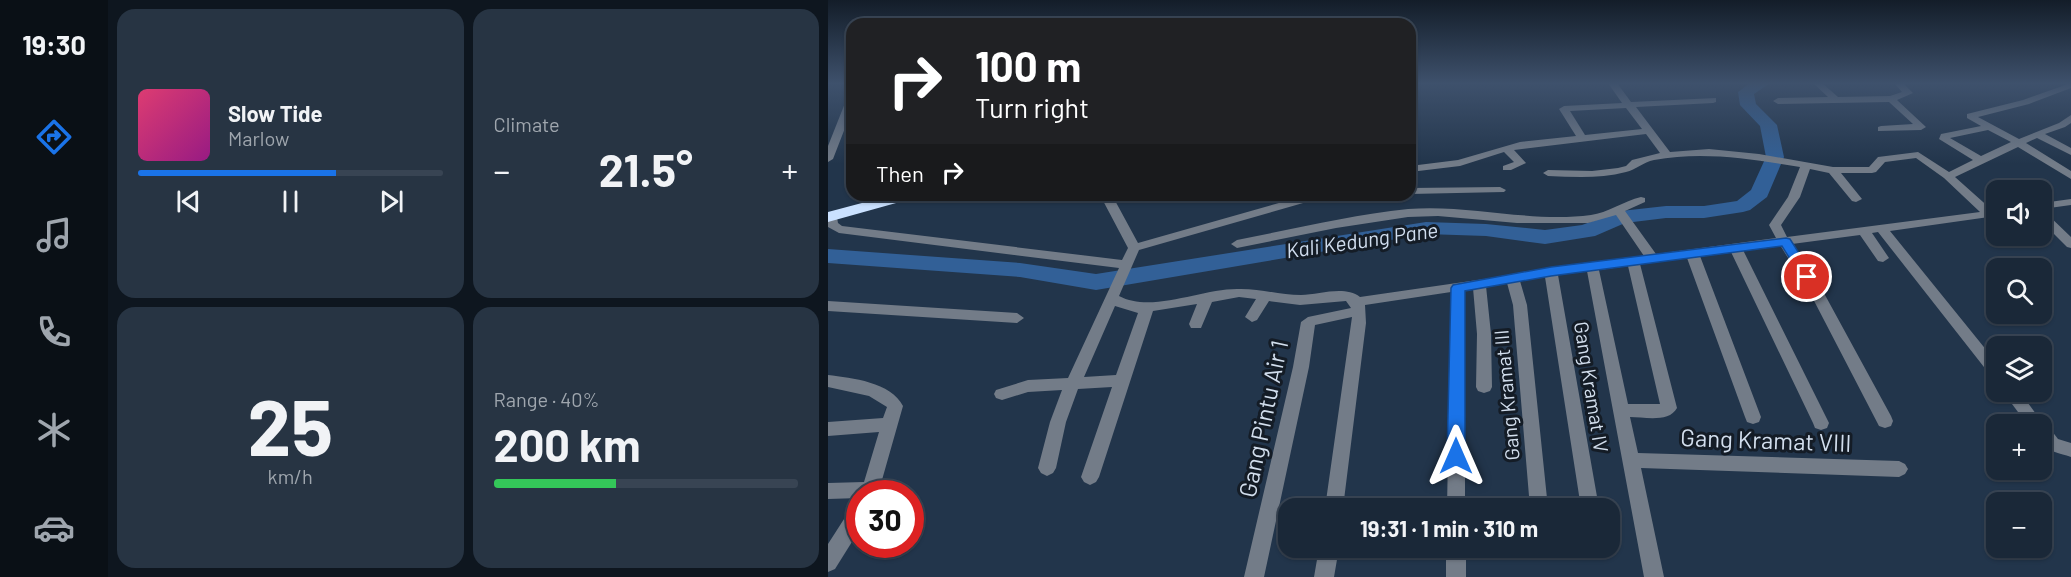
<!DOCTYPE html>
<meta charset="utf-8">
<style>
:root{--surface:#1a2838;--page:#273443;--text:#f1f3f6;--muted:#9fa6ae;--line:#384453;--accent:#1a73e8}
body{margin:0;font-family:Barlow,sans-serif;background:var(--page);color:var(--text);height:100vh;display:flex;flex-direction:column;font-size:22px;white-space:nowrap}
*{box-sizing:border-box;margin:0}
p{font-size:20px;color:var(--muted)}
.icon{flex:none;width:33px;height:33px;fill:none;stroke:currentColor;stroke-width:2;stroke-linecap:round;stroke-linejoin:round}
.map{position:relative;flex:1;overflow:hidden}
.sheet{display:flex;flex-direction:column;gap:9px;padding:9px;background:#0e161f;width:720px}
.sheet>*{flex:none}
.top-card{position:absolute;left:18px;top:18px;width:570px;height:183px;border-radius:18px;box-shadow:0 2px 4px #0004,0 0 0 2px var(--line);background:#202124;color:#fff;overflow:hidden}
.controls{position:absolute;left:1158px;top:180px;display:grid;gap:12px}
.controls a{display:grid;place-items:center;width:66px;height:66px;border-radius:12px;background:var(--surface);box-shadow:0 2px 4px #0004,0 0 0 2px var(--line);font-size:30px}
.speed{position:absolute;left:18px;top:480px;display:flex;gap:12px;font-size:30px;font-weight:700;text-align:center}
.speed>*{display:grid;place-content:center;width:78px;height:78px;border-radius:50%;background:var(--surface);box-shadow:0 2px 4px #0004,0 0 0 2px var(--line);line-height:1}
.speed .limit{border:9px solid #d22;background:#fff;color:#111}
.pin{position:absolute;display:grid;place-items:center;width:51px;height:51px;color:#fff;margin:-26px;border:3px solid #fff;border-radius:50%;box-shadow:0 2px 6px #0007}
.me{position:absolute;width:66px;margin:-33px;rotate:0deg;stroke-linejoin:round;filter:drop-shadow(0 0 4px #0008)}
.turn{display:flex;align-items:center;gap:21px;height:126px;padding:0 30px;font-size:27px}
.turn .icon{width:78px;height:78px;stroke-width:2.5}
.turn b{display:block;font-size:42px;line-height:51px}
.then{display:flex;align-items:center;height:57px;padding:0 30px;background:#0003;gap:12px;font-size:22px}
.big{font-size:45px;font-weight:700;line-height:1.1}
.sheet .card{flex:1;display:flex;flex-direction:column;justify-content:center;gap:9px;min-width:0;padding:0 21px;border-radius:18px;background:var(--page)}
.sheet .dial{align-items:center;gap:0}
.dial b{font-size:78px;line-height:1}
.song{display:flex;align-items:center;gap:18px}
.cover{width:72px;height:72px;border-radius:9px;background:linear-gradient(135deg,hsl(340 70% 55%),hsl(310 70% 35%))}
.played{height:6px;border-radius:3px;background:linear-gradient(90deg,var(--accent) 65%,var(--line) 65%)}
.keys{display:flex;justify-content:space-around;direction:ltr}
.heat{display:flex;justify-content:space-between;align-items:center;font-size:33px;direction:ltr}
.charge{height:9px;border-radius:4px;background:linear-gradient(90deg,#34c759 40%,var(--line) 0)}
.sheet .tiles{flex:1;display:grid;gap:9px;grid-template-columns:repeat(2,1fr)}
.trip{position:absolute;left:450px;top:498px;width:342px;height:60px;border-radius:18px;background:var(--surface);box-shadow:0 2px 4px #0004,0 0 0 2px var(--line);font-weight:700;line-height:60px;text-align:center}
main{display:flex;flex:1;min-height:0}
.tab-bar{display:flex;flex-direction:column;width:108px;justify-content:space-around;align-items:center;background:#0a1016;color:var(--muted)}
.tab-bar .icon{width:42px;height:42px}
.tab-bar .selected{color:var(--accent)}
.tab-bar b{font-size:27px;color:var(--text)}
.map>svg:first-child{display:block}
</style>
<main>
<nav class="tab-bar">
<b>19:30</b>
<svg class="icon selected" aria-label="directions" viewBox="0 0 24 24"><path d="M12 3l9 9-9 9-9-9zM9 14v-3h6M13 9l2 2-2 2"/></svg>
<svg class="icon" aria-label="music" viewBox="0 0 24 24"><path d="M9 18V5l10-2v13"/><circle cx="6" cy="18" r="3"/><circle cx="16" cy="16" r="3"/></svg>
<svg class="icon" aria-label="phone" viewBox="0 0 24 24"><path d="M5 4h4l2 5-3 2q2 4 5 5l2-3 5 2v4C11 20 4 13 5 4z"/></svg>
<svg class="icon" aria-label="climate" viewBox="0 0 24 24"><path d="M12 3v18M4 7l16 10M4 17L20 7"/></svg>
<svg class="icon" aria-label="car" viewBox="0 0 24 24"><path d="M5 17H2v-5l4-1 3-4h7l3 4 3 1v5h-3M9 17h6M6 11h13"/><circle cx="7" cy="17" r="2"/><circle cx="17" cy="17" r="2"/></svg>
</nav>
<section class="sheet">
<div class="tiles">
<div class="card">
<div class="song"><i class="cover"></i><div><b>Slow Tide</b><p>Marlow</p></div></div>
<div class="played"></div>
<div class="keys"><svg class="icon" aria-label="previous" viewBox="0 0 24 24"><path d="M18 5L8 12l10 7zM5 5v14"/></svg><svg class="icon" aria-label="pause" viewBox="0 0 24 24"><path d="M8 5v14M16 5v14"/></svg><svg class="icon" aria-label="next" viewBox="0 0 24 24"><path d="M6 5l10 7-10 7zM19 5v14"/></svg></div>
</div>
<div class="card"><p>Climate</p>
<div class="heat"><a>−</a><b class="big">21.5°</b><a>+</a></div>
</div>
<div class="card dial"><b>25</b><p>km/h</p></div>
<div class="card"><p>Range · 40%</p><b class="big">200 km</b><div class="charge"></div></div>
</div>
</section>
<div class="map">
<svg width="1243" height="577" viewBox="0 0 1243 577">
<rect width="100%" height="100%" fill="#22354b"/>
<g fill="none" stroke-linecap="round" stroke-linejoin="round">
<path fill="#326097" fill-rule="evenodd" d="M922,83H942L926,94L928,104L949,125L956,157L939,197L922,210L915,212L876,218H838L797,223L767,236L717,244L658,236L598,234L268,290L192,277L0,263V249L192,263L268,274L598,222L658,224L717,230L754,225L793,211L838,206H876L909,201L923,190L938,157L932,126L912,105L910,92Z"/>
<path fill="#737c88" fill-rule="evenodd" d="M780,83H789L803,102L888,98V102L885,103L808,107L842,152L881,149L931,154L1005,167H1041L1050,157L1090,152L1121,172L1145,160L1111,139L1113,134L1153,126L1139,118V114L1195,100L1243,83V88L1201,104L1150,117L1191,139L1231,123L1243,115V123L1237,127L1217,134L1243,148V155L1209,138L1198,143L1243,171V179L1190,147L1127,177L1164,210H1168V216L1062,231L1168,362V378L1163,376L1050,232L1044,233L1061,258L1055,262L1050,261L1032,235L964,244L997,295L1063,416L1065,421L1063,426L1057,428L1051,426L983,295L952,245L915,250L1001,423L999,428L993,430L987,428L985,423L903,252L872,256L933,417L931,422L925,424L919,422L917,417L859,258L812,264L849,408C841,423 816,417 802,417L810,453L1071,461L1077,464L1080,469L1077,474L1071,477L813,468L836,577H816L759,271L730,275L771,508H753L717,277L692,281L699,305L720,508H702L685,305L679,283L658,286L663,334L664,387L662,391L656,393L650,391L648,387L649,334L645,288L637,290V508H619L623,292L537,305L538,323L515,508H497L524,317L487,325L481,367L436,577H416L465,367L473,322L480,317L523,308L518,301L472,305L441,301L429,320L424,322L417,317L428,299L411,297L384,302L373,328H363L361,324L369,304L325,311L271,477L268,482L262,485L256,482L253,477L284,387L250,389L238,422L228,468L225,473L219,476L213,473L210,468L222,422L234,390L200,392L174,400L168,398L166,394L168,390L200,380L240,378L291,268L11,233L0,227V212H8L10,223L14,226L294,260L300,248L272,195H284L310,243L479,195H498L496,197L311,250L291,296C325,314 376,287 413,289C433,289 453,295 473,295C491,295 516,285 532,297L816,256L788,215L760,223H689L610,216L580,217L508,228L409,248L403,244L409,240C465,229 523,215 580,209C641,204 702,223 763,215C779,213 796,201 813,197L817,198V202L797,211L828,254L948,238L941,225L960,197L972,167C924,159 875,151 826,160C815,162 808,170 798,172C772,179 746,177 720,176L715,173L720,170L764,171L790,168L798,166L804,160L832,153L818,134L686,150L698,163L683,170H675V166L686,162L676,152L632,166L582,172V166L630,160L692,142L748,136L731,109L736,106L794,103ZM798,108L814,129L757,135L742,111ZM1160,130L1183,142L1153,156L1122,138ZM1088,158L1116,178L1152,212L959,237L953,225L972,197L982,169L1001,173L1024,201L1028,202L1034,199L1013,173H1044L1048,172L1057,162ZM800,266L832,404H800L771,270ZM287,306L310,313L288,375L256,377Z
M985,83H994L1010,97L1062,96L1074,92L1066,83H1075L1085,93L1069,100L1098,127L1093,130L1050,131V127L1053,126L1085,124L1061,102L950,104L945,101L950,98L1000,97Z
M24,95V110L5,159L0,162V146L19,98Z
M672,187L678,190L676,192L582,194V188Z
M1243,199V205L1214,209V203Z
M1214,212L1218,213L1243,237V248L1239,247L1214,222Z
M0,301L189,313L196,318L189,323L0,311Z
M0,375C24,378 63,382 75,406L50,494H32V498L0,499V483L36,482L51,432L0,436V422L55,418L59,407L41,396L0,387Z
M1175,392H1192L1216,425L1220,426L1230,439L1243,443V457C1219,449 1214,452 1214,424H1199Z
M32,503V529L7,569L0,572V544L25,505Z
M491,548H511L506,577H486Z
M618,548H638V577H618Z"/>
<path fill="#cae1ff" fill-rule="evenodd" d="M64,195H89L86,198L0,222V212Z"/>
</g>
<linearGradient id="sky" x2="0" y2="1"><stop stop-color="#131d29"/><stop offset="0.51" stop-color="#3e516c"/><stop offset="1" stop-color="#3e516c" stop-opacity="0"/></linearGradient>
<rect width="1243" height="164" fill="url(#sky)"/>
<path fill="#1a73e8" stroke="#114b97" stroke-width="1.5" d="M958,238L962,239L986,277L984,280H975L954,246L723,276L637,291V456L634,461L628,464L622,461L619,456L623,288L625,285L723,267Z"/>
<g text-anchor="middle" stroke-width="6" stroke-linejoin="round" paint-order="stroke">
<g font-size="20" fill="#d2deed" stroke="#141c26">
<text transform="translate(763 387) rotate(81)" y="7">Gang Kramat IV</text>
<text transform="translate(679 395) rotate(-95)" y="7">Gang Kramat III</text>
</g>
<g font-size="21" font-style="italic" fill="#d1deef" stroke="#141c26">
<text transform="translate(534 241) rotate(-8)" y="7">Kali Kedung Pane</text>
</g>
<g font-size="24" fill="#d2deed" stroke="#141c26">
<text transform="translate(436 419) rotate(-78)" y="8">Gang Pintu Air 1</text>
<text transform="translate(938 441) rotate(2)" y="8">Gang Kramat VIII</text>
</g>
</g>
</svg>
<div class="controls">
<a><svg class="icon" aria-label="sound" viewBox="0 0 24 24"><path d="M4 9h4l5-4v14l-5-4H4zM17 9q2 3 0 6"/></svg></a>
<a><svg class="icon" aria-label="search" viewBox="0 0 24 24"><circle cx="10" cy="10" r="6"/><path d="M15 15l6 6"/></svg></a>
<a><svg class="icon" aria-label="layers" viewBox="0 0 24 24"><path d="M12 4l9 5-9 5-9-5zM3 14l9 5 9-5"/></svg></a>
<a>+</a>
<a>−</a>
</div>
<div class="speed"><div class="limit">30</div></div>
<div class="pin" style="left:979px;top:277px;background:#d93025"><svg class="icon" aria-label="arrive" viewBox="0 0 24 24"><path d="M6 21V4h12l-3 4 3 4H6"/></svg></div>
<svg class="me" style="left:628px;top:456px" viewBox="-20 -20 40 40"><path d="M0-17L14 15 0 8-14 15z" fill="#1a73e8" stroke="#fff" stroke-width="4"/></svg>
<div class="trip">19:31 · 1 min · 310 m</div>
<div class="top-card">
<div class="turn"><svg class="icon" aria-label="right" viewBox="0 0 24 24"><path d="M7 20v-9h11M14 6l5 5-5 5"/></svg><div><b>100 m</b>Turn right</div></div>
<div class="then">Then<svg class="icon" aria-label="right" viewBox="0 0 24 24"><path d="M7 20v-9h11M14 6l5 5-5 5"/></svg></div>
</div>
</div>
</main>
